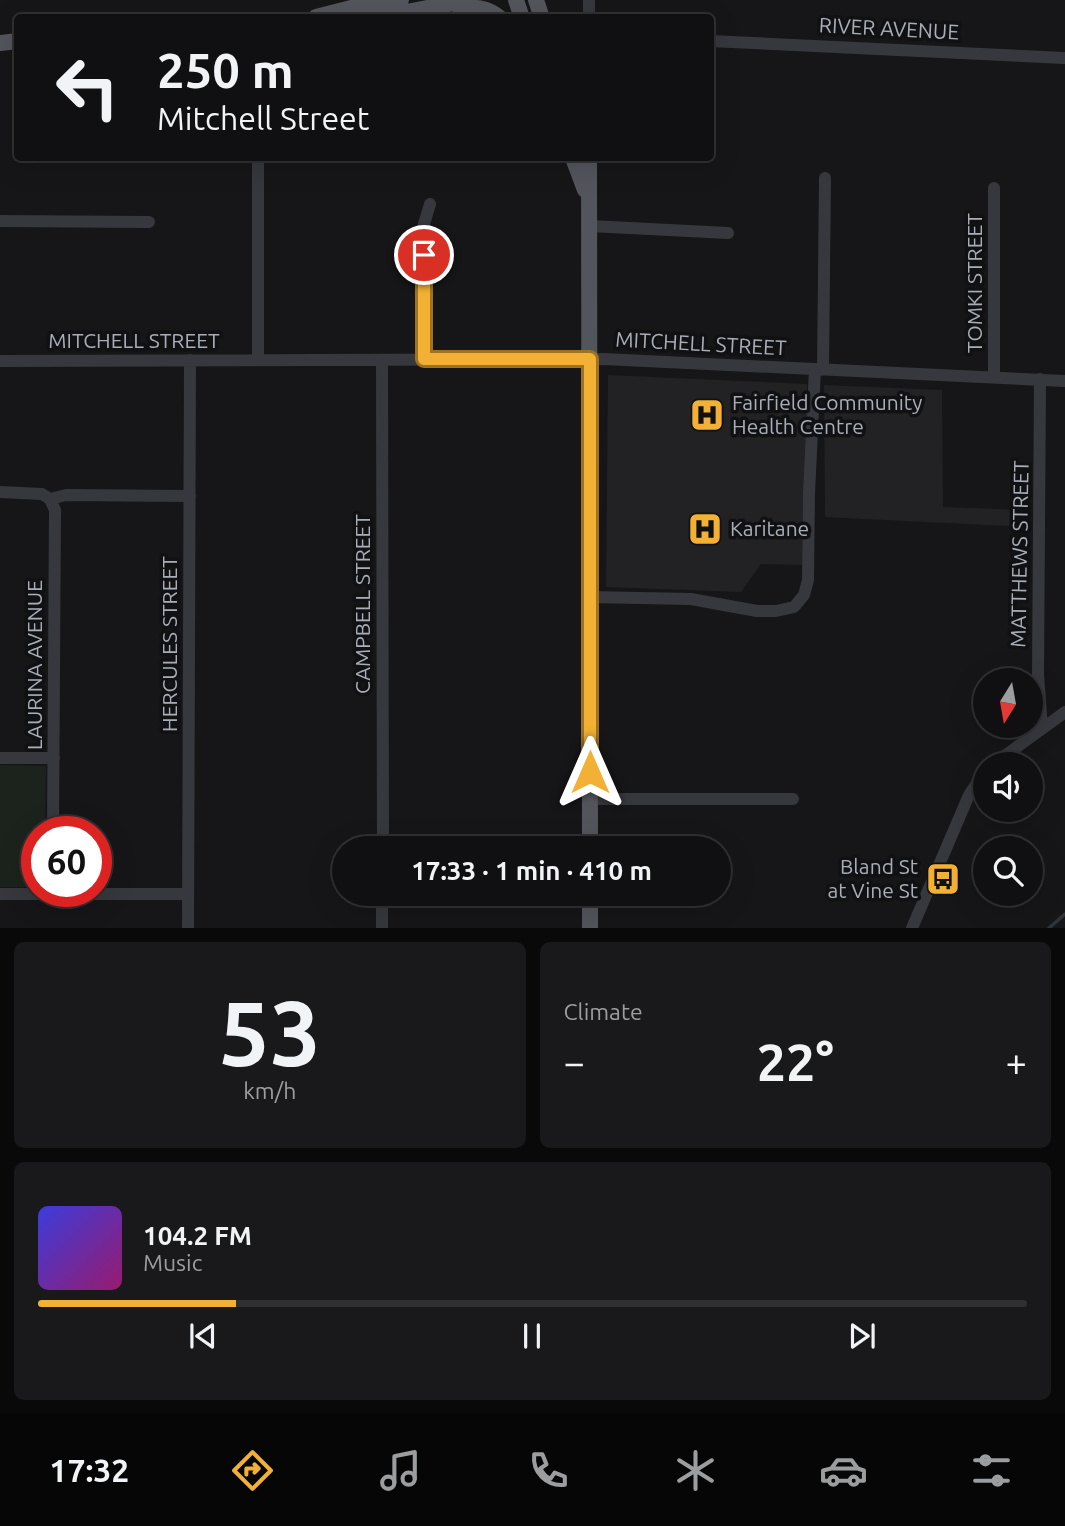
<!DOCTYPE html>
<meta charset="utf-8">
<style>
:root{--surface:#101012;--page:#19191b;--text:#f1f3f6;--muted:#9c9d9f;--line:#303032;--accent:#f2b134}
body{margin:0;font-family:Ubuntu,sans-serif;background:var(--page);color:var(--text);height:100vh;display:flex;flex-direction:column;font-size:26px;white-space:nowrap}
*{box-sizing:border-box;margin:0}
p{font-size:23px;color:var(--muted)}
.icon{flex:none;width:38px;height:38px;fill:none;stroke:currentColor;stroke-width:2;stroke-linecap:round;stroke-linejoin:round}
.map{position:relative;height:928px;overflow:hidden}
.drawer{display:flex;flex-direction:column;gap:14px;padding:14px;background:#09090a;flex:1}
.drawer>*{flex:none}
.banner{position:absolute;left:14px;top:14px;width:700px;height:147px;border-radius:7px;box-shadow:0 7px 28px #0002,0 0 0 2px var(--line);background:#101012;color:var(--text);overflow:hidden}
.needle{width:46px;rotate:191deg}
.buttons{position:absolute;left:973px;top:668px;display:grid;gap:14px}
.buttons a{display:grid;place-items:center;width:70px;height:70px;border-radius:50%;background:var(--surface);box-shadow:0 7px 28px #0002,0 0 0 2px var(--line);font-size:35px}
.speed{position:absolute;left:21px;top:816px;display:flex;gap:14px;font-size:35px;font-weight:700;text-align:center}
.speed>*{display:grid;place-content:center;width:91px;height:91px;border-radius:50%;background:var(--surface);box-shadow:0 7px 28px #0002,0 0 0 2px var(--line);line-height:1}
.speed .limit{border:10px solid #d22;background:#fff;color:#111}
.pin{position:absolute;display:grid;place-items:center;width:60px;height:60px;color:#fff;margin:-30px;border:4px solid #fff;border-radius:50%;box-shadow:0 2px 7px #0007}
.me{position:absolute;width:77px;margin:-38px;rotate:0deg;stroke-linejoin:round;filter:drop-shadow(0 0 5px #0008)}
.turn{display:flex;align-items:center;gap:24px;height:147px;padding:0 28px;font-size:32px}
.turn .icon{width:91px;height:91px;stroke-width:2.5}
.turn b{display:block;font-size:49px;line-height:60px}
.big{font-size:52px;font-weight:600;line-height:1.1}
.drawer .tile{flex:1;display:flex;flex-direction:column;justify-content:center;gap:10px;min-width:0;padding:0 24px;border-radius:10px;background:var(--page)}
.drawer .dial{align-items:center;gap:0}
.dial b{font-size:91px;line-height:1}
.song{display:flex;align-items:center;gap:21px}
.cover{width:84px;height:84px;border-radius:10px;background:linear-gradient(135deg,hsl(240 70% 55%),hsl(320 70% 35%))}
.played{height:7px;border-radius:4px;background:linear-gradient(90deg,var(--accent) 20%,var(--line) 20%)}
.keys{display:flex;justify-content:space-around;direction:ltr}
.heat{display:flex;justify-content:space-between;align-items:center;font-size:38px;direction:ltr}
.drawer .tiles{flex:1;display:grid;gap:14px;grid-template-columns:1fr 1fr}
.tile:last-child{grid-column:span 2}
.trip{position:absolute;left:332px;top:836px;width:399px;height:70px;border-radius:35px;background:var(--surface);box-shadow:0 7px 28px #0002,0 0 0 2px var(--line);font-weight:600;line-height:70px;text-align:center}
.tab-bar{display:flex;height:112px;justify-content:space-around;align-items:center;background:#060607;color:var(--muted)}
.tab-bar .icon{width:49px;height:49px}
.tab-bar .selected{color:var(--accent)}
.tab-bar b{font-size:32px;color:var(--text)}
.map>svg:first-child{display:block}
</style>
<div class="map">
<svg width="1065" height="928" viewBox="0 0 1065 928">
<rect width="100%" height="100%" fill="#161618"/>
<path fill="#222225" d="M608,375L807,384V446L803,495L802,565L761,564L741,592L606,587Z
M824,385L942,390L943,507L1027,510L1028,527L825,517Z"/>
<path fill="#1c231d" d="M0,765L46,766L45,831H37V887H0Z"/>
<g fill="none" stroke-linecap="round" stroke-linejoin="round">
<path stroke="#2c353c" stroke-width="3.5" d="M1049,928L1065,914"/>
<path stroke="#37383d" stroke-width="12" d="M589,0V18
M710,41L1065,58
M258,158V360
M0,221L149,222
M590,226L728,233
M424,359V224L430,204
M382,360L383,849
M0,361L604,359L1065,381
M823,369L825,178
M994,377V188
M1040,379L1038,675L1042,728
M0,492L42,494L50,499L66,495L190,496
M50,499L55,510L53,831
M589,597L691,599L757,611H776L794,607L804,595L808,580L809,493L815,369
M0,758H54
M992,765L1065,712
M590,799H793
M0,894H187
M188,928L190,360
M382,928V894
M912,928L969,795L985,771"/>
<path stroke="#53555c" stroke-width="16" d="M516,0L522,18
M536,0L542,18
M460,8C475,7 487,7 500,18
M316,17L359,6L401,0
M375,18L470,0
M0,43L18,41
M573,158L585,190
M589,158L590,849
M590,928V894"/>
</g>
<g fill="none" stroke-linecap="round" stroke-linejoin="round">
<defs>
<path id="route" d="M424,255V359H590V772"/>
</defs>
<use href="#route" stroke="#9d7322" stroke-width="18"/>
<use href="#route" stroke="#f2b134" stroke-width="12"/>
</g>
<defs>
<symbol id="hospital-square" viewBox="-11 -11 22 22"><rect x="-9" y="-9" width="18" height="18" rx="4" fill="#f2b134" stroke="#111113"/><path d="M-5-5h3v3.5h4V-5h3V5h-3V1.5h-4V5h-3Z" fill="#111"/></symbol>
<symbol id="bus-square" viewBox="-11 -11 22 22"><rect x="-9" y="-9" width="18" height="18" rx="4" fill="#f2b134" stroke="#111113"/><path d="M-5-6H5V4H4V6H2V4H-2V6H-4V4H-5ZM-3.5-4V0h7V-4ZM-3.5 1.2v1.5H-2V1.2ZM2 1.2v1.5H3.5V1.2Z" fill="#111"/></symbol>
</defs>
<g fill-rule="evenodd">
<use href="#hospital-square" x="688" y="396" width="38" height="38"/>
<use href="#hospital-square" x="686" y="510" width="38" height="38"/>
<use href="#bus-square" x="924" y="860" width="38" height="38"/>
</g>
<g text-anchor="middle" stroke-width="7" stroke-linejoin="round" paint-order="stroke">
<g font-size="21" fill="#a8adb8" stroke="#111113">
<text transform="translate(889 29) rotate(3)" y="7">RIVER AVENUE</text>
<text transform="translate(975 283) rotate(-90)" y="7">TOMKI STREET</text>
<text x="134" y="348">MITCHELL STREET</text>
<text transform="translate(701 344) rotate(3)" y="7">MITCHELL STREET</text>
<text transform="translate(1020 554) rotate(-89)" y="7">MATTHEWS STREET</text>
<text transform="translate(363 604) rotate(-90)" y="7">CAMPBELL STREET</text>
<text transform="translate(170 644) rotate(-90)" y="7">HERCULES STREET</text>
<text transform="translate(35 665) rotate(-90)" y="7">LAURINA AVENUE</text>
</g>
<g font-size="21" fill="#a8adb8" stroke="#111113" text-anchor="start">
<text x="732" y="410">Fairfield Community<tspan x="732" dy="24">Health Centre</tspan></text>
<text x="730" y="536">Karitane</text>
<text x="918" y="874" text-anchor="end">Bland St<tspan x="918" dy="24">at Vine St</tspan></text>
</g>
</g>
</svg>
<div class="buttons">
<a><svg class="needle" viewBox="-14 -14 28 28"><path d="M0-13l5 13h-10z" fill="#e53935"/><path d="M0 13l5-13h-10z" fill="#9c9d9f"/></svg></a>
<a><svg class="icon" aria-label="sound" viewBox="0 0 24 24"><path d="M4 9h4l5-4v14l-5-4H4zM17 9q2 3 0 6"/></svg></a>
<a><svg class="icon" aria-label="search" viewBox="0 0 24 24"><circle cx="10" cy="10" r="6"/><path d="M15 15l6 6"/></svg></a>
</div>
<div class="speed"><div class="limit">60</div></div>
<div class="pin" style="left:424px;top:255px;background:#d93025"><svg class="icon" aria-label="arrive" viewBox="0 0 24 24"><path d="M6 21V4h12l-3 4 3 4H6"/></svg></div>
<svg class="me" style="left:590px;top:772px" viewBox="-20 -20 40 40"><path d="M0-17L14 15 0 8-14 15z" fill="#f2b134" stroke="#fff" stroke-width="4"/></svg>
<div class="trip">17:33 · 1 min · 410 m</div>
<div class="banner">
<div class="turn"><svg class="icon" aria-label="left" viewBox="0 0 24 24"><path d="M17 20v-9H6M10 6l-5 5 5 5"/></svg><div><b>250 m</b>Mitchell Street</div></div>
</div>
</div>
<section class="drawer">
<div class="tiles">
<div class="tile dial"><b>53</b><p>km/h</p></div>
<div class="tile"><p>Climate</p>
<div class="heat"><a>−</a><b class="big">22°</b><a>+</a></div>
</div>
<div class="tile">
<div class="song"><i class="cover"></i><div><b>104.2 FM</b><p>Music</p></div></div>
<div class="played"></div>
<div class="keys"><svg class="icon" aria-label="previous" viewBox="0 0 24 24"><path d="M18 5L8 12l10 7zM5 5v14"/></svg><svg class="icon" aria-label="pause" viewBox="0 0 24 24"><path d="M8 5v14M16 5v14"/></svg><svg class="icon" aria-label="next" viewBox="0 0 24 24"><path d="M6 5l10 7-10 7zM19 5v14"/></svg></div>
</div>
</div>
</section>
<nav class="tab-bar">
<b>17:32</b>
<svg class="icon selected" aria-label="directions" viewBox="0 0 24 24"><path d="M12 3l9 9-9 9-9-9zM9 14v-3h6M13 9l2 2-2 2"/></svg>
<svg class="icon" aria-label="music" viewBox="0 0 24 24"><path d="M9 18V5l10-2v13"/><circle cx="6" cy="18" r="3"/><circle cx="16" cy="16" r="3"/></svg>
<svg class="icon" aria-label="phone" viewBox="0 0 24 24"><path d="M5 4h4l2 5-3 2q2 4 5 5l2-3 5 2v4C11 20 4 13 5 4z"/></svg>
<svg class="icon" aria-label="climate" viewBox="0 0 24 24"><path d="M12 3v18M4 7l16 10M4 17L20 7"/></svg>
<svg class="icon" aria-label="car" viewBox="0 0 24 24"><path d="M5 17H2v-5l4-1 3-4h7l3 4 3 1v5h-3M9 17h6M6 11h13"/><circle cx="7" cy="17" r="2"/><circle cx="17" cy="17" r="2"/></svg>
<svg class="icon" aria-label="filters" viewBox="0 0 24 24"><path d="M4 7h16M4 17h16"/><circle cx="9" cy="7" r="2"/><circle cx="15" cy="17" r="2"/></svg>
</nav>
